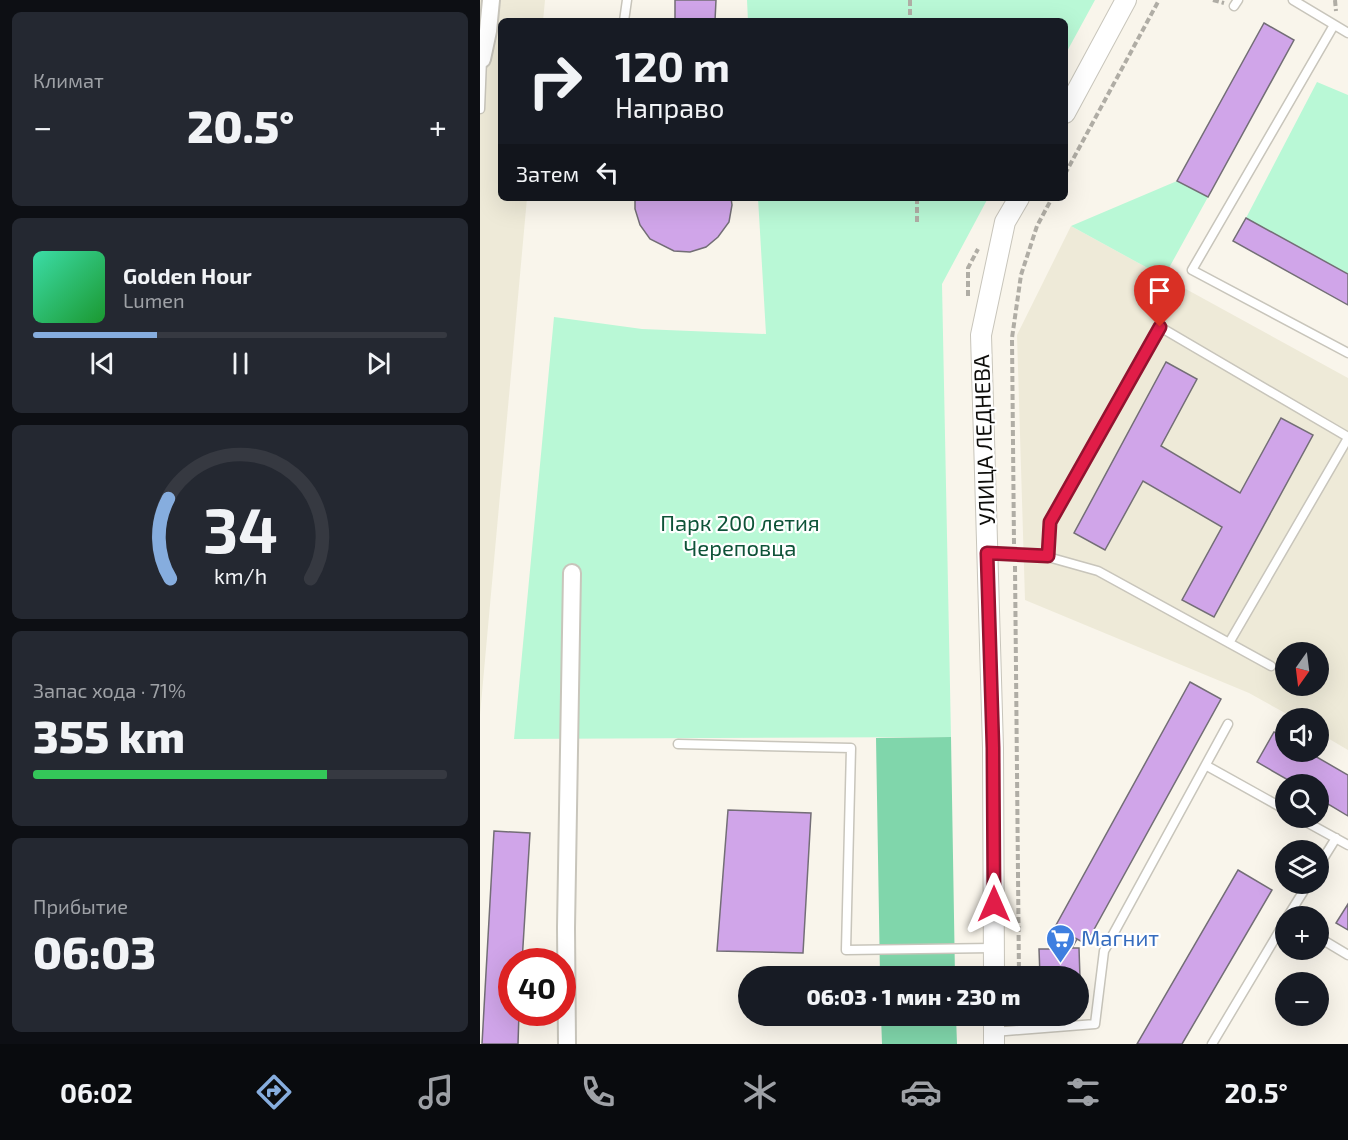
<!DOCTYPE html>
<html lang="ru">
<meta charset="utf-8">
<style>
:root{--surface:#171b24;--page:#242831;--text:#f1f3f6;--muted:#9ea1a6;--line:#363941;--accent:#86adde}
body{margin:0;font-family:"Exo 2",sans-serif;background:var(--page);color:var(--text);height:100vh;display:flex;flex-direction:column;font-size:22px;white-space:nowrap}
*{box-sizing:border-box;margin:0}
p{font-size:20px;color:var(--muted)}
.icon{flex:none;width:33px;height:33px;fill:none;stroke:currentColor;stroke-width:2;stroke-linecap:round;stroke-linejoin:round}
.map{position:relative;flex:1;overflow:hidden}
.details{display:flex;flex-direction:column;gap:12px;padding:12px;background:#0d0f14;width:480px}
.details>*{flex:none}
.banner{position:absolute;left:18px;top:18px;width:570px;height:183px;border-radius:9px;box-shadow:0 6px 24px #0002;background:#171b24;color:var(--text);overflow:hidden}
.needle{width:39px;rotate:194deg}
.buttons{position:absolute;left:795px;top:642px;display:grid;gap:12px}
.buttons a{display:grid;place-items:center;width:54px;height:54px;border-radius:50%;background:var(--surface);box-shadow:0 6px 24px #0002;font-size:30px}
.speed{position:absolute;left:18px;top:948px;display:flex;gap:12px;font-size:30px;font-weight:700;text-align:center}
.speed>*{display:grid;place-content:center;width:78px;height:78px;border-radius:50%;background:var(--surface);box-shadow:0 6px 24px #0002;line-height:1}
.speed .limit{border:9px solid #d22;background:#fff;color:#111}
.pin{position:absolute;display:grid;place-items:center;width:51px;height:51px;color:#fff;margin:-62px -26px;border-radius:50% 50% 50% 0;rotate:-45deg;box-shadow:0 0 6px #0007}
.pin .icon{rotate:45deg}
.me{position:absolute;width:66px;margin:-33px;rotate:0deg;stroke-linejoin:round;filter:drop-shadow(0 0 4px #0008)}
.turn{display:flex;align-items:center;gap:21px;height:126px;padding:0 18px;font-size:27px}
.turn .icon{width:78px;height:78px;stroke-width:2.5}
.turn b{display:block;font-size:42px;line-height:51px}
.then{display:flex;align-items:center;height:57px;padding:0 18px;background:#0003;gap:12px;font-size:22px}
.big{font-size:45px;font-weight:800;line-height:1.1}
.details .tile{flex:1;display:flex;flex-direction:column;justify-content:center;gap:9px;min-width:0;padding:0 21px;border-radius:9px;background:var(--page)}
.details .dial{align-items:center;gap:0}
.dial svg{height:156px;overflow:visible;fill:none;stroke:var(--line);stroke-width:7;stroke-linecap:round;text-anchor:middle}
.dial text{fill:var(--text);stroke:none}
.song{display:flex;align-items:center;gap:18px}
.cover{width:72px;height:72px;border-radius:9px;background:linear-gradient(135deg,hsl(160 70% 55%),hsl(130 70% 35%))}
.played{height:6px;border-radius:3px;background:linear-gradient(90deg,var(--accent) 30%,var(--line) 30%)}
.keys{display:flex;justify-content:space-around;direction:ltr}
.heat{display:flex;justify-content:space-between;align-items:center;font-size:33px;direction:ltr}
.charge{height:9px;border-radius:4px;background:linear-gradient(90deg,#34c759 71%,var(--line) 0)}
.trip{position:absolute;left:258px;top:966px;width:351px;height:60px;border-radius:30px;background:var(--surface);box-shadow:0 6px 24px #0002;font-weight:800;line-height:60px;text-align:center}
.dock{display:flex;height:96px;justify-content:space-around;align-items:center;background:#090b0e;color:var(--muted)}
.dock .icon{width:42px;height:42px}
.dock .active{color:var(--accent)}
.dock b{font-size:27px;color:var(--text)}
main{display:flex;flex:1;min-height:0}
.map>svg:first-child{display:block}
</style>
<main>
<section class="details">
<div class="tile"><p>Климат</p>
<div class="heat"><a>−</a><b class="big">20.5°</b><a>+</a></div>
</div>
<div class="tile">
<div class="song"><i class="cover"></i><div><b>Golden Hour</b><p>Lumen</p></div></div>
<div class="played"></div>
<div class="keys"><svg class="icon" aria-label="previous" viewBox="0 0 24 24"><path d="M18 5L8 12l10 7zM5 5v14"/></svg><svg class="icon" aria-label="pause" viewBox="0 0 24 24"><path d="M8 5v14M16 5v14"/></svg><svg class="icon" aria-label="next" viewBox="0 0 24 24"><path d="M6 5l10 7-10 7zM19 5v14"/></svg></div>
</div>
<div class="tile dial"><svg viewBox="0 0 100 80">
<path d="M14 69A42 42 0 1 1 86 69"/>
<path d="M14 69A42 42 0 0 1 13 28" stroke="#86adde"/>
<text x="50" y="56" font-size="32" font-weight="700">34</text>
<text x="50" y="72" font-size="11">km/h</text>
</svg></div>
<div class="tile"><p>Запас хода · 71%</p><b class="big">355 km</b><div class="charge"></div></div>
<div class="tile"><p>Прибытие</p><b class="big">06:03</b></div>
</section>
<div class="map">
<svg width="868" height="1044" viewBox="0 0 868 1044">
<rect width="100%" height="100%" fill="#f9f5eb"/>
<path fill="#eeead8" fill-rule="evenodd" d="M0,0H65L63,21H21V198H47L0,715Z
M591,226L868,378V750L839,733L838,718H814L769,693L545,600L537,335ZM806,652H838V686H806Z"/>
<path fill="#b9f8d6" d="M267,0H615L585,55V21H268Z
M837,82L868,95V274L766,218Z
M697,181L728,197L684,277L591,226Z
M278,198H508L462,284L471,737L34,739L74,317L162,329L286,334Z"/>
<path fill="#80d6ab" d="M471,737L475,976H400L396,738Z
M401,1016H476L477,1044H402Z"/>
<path fill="#d0a5e9" stroke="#736e76" stroke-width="1.5" d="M195,0H236L235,21H195Z
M784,23L814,40L728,197L697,181Z
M155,198H251L252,205L249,222L238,237L226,247L210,252L194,251L170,239L160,225L155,209Z
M766,218L868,274V305L753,241Z
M686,362L717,379L681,446L760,493L801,418L833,435L734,617L702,600L742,527L663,481L625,550L594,533Z
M710,682L741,699L606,944L575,927Z
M794,732L806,738V752H828L868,775V816L838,798V784H815L777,762Z
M248,810L331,813L323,953L237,951Z
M14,831L50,833L42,962H32V1012H39L38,1044H2Z
M758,870L792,890L702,1044H657Z
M868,904V930L856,923Z
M581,930L597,939L592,948H599L601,1009H598V976H560L559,949H571Z"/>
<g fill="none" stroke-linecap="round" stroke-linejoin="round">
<defs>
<path id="service" d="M813,0L868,33
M754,6L758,0
M144,21L147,0
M854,25L712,270L868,353
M0,58L2,59L0,109
M508,553L568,557L618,571L791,666
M568,557L570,522L680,327L868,437
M749,643L868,438
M198,744L371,748L366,950L513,948
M727,766L806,810
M819,818L868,845
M838,867L856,838
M808,916L828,884
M838,937L868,955
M514,1032L615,1024L624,951L748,724
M732,1044L806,920"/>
<path id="minor" d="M2,59L8,31L11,0
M87,1044L86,928L92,573"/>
<path id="tertiary" d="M585,113L646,0
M514,976L513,748L501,335L525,222L539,198
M514,1016V1044"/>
</defs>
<use href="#service" stroke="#c8c5bb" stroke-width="11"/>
<use href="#minor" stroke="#c8c5bb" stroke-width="20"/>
<use href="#tertiary" stroke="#c8c5bb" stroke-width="22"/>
<path stroke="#b0ada5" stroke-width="4" stroke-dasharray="6 3" stroke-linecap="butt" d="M430,0V21
M733,0L744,3
M855,0L856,11
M585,174L679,0
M437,198V224
M488,296V268L498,249
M534,544L532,338L541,275L557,226L572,198
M535,566L539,976"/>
<use href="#service" stroke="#fff" stroke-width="8"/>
<use href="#minor" stroke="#fff" stroke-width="16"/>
<use href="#tertiary" stroke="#fff" stroke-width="20"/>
</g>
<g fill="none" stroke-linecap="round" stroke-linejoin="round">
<defs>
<path id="route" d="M514,904L513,748L507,553L568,556L570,522L680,327"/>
</defs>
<use href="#route" stroke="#92132f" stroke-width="15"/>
<use href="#route" stroke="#e11d48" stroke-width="10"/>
</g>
<defs>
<symbol id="supermarket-pin" viewBox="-11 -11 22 30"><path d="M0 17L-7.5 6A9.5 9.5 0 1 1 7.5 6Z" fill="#3f7fe0" stroke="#fff"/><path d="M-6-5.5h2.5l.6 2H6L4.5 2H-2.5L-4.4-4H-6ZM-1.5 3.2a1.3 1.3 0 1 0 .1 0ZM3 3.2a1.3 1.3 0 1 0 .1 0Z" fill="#fff"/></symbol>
</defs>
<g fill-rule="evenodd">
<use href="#supermarket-pin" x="564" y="922" width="33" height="45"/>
</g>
<g text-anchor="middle" stroke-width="4.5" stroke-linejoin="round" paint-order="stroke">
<g font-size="22" fill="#0e0d0a" stroke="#fff">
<text transform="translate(504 440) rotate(-92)" y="8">УЛИЦА ЛЕДНЕВА</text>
</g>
<g font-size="22" fill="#0e5338" stroke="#fff">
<text x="260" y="531">Парк 200 летия<tspan x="260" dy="25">Череповца</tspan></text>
</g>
<g font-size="22" fill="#366cbe" stroke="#fff" text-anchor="start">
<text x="601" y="946">Магнит</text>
</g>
</g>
</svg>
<div class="buttons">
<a><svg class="needle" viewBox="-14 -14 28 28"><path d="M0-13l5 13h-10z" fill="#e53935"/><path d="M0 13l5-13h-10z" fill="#9ea1a6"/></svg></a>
<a><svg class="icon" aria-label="sound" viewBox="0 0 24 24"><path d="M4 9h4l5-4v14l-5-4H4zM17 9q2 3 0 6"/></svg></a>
<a><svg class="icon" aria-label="search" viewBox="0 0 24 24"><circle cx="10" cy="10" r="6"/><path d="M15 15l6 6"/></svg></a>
<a><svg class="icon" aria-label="layers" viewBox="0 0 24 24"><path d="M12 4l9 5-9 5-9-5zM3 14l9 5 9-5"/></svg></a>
<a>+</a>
<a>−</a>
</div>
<div class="speed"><div class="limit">40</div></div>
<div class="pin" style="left:680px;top:327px;background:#d93025"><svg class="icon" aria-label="arrive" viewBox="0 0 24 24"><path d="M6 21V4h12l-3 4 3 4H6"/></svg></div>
<svg class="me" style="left:514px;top:904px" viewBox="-20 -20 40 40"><path d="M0-17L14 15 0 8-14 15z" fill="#e11d48" stroke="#fff" stroke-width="4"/></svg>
<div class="trip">06:03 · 1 мин · 230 m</div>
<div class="banner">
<div class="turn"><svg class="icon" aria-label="right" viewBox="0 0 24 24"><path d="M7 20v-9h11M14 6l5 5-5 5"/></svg><div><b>120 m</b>Направо</div></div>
<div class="then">Затем<svg class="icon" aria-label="left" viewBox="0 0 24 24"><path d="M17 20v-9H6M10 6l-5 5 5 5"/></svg></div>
</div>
</div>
</main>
<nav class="dock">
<b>06:02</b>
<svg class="icon active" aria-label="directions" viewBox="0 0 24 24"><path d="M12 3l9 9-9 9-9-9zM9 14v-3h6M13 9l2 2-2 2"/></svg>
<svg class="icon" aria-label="music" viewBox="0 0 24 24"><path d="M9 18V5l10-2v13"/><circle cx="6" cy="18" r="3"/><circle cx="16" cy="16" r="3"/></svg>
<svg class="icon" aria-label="phone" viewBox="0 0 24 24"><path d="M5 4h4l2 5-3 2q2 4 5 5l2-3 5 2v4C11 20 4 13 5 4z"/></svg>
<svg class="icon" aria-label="climate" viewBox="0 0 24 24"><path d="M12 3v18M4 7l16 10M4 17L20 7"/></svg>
<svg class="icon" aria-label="car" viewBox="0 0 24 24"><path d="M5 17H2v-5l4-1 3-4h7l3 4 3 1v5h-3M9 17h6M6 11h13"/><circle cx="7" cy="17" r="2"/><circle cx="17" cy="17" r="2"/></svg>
<svg class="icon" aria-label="filters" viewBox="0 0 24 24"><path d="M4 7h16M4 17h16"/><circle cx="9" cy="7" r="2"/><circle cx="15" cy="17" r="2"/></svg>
<b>20.5°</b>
</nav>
